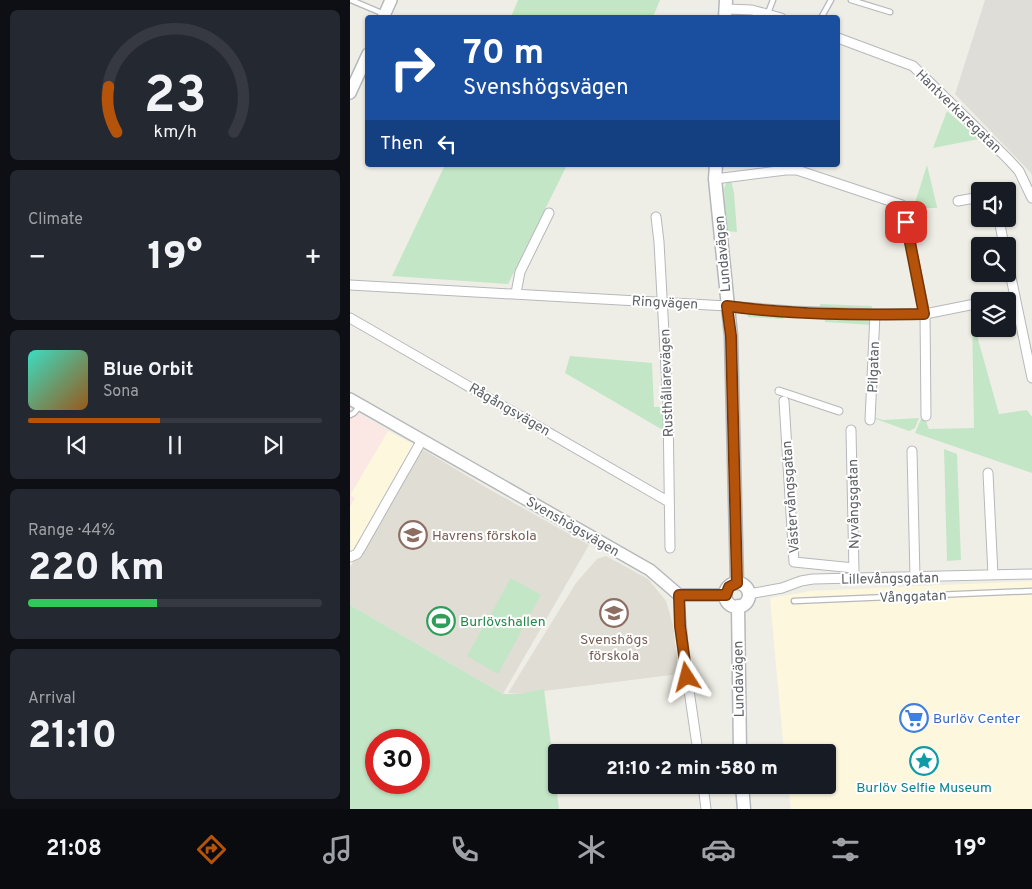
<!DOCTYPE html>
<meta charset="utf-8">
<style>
:root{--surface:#171b24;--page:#242831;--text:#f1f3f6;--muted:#9ea1a6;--line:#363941;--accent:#b45309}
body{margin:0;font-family:Overpass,sans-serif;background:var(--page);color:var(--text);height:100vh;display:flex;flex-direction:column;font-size:19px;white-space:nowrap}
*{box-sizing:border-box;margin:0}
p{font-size:16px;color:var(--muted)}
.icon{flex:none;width:28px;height:28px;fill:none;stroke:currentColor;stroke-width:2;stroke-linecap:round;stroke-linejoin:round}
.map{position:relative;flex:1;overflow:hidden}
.panel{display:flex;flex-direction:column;gap:10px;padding:10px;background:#0d0f14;width:350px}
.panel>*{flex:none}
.hud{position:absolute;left:15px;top:15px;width:475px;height:152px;border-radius:5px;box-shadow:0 1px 4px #0004;background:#1a4fa0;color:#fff;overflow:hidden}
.controls{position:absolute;left:621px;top:182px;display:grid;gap:10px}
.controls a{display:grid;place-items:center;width:45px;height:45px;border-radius:5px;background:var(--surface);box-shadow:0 1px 4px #0004;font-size:25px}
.speed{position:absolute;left:15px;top:729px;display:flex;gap:10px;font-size:25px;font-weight:700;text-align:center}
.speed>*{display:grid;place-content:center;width:65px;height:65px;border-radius:50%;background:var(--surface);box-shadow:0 1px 4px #0004;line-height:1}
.speed .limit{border:8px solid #d22;background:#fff;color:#111}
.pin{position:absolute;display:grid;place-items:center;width:42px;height:42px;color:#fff;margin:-21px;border-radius:10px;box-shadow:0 2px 8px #0006}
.me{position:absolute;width:55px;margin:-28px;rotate:351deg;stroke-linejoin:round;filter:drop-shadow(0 0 4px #0008)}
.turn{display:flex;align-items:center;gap:18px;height:105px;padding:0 15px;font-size:22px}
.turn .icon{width:65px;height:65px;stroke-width:2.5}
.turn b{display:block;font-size:35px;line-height:42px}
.then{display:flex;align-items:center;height:48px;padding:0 15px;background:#0003;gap:10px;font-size:19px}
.big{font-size:38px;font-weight:800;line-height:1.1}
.panel .widget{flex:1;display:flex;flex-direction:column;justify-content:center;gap:8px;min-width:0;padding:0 18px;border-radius:8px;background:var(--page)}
.panel .dial{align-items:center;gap:0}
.dial svg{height:130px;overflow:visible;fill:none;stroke:var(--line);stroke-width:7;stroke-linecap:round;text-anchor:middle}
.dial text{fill:var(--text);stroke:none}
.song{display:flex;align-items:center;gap:15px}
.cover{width:60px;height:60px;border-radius:8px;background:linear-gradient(135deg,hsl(170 70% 55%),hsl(30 70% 35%))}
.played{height:5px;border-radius:2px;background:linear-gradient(90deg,var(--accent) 45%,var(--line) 45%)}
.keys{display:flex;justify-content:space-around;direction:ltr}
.heat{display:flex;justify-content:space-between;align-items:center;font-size:28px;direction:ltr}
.charge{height:8px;border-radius:4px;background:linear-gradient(90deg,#34c759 44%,var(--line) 0)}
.trip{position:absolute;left:198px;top:744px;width:288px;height:50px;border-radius:5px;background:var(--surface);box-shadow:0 1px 4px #0004;font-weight:800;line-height:50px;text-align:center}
.tabs{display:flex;height:80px;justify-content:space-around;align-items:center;background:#090b0e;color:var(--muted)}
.tabs .icon{width:35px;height:35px}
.tabs .active{color:var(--accent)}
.tabs b{font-size:22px;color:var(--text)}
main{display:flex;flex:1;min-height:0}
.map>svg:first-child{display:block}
</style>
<main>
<section class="panel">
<div class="widget dial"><svg viewBox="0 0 100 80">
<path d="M14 69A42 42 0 1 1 86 69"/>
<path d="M14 69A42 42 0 0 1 9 41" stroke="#b45309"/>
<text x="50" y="56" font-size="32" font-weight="700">23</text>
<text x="50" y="72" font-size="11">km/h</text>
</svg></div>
<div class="widget"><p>Climate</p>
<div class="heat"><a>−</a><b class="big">19°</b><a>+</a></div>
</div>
<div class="widget">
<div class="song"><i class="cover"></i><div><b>Blue Orbit</b><p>Sona</p></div></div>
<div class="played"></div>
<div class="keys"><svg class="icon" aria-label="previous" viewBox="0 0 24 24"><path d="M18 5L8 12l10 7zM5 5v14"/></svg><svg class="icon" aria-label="pause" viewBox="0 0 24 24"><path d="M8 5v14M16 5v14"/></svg><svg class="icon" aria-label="next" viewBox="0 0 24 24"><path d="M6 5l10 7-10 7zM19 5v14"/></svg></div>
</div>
<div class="widget"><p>Range · 44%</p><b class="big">220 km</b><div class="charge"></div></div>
<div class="widget"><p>Arrival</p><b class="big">21:10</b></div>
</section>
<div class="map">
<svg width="682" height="809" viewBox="0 0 682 809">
<rect width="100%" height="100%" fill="#efeee6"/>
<path fill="#fdf8dd" d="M38,431L69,447L1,566L0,506L5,498L0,495Z
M682,581V809H441L438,785H476V752H434L420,598L461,591Z"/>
<path fill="#deddd8" d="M635,0H682V176L681,173L605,94Z"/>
<path fill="#dfddd4" d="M69,447L137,488L239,545L153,694L0,605V567Z
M256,556L298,579L316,601L323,625L329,674L170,694L158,693L226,583L247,559Z"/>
<path fill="#fbe7e3" d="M0,408L38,431L0,495L5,498L0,506Z"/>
<path fill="#c3e6c6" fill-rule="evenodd" d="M168,0H310L303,17H161Z
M597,111L629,139L583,148Z
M95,165H217L158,284L42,276Z
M577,165L587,207V208H576L565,203Z
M381,180L384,193L387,232L377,231L374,189L376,183Z
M470,304L522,306L521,311L470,308Z
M397,313L432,314L434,315L433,319L398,317Z
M475,317L518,320L522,325L475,322Z
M622,318L649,414L677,410L682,417V473L565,433L571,419H575L579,429L624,428Z
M220,356L302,363L304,407L318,406V433L215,373Z
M523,417L533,420L569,418L565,428L559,431L523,418Z
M594,449L607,454L611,560L597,561Z
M161,578L191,595L148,674L117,656Z
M0,605L153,694H170L194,689L209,809H0ZM26,740H69V782H26Z"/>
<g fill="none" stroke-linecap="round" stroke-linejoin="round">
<defs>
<path id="service" d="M1,0L34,14
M501,0L540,12
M418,13L423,0
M471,18L481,0
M0,415L4,413L10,406
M444,601L682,591"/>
<path id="pedestrian" d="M429,391L489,411"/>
<path id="minor" d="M376,9L402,10L431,18
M488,38L563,66L659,160L669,171L682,198
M365,179L436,170H447L552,205
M608,201L630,197
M306,217L309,242L318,406L320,548
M649,219L654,246
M556,222L575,314L576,416
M658,263L682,378
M0,285L377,306L442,311L525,314H575L630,303
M166,293L170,272L199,213
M639,301L664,297
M0,318L319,502
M434,401L444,562L504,568
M520,420L525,314
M501,430L504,573
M562,451L565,577
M638,473L643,575
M0,557L7,554L10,549L72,440
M399,594L432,588L451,581L463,579L682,574
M329,595L334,656L348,752
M353,785L356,809"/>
<path id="tertiary" d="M33,18L41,0
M0,93L18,54
M0,399L300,570L329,595H376"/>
<path id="secondary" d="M375,18L376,0
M366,165L365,179L381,336L387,583
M375 595a12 12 0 1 1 24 0a12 12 0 1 1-24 0Z
M388,606L390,752
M392,785L394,809"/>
</defs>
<use href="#service" stroke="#b6b8bc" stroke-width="7"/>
<use href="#pedestrian" stroke="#b6b8bc" stroke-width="9"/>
<use href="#minor" stroke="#b6b8bc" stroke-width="11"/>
<use href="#tertiary" stroke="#b6b8bc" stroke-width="14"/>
<use href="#secondary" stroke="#b5b8bd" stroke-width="15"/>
<use href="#service" stroke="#fff" stroke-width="4.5"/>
<use href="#pedestrian" stroke="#fff" stroke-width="7"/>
<use href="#minor" stroke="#fff" stroke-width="9"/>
<use href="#tertiary" stroke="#fff" stroke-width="11"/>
<use href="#secondary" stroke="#fff" stroke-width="12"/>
</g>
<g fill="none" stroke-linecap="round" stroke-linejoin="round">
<defs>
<path id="route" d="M337,677L330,626L329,595H376L379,587L387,583L381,336L377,306C442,315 509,315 574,314L556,222"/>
</defs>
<use href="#route" stroke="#753606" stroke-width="12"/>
<use href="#route" stroke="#b45309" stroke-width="9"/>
</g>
<defs>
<symbol id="school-ring" viewBox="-11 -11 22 22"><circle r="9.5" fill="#fff" stroke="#8d6e63" stroke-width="1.5"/><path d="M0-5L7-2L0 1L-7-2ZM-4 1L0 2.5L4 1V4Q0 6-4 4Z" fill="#8d6e63"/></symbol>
<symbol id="stadium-ring" viewBox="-11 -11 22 22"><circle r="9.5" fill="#fff" stroke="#2e9e5b" stroke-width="1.5"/><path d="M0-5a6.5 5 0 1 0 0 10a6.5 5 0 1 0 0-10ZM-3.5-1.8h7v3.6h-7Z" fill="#2e9e5b"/></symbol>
<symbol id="supermarket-ring" viewBox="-11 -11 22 22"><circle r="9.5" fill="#fff" stroke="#3f7fe0" stroke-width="1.5"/><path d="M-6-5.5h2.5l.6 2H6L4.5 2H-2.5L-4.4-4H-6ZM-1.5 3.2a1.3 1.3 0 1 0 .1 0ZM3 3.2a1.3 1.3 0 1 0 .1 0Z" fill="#3f7fe0"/></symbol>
<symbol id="sight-ring" viewBox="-11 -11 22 22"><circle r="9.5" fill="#fff" stroke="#0f9aa8" stroke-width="1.5"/><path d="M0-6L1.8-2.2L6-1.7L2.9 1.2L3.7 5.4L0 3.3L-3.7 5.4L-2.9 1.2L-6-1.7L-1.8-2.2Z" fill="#0f9aa8"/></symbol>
</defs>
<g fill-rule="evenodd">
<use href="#school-ring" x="47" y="519" width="32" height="32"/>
<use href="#school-ring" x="248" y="597" width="32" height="32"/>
<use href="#stadium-ring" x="75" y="605" width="32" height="32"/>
<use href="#supermarket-ring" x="548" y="702" width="32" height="32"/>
<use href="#sight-ring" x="558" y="745" width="32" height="32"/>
</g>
<g text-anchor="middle" stroke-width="4" stroke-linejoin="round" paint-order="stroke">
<g font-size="14" fill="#5e6166" stroke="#fff">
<text transform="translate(609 111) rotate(44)" y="5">Hantverkaregatan</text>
<text transform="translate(372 254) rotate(-95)" y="5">Lundavägen</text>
<text transform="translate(315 302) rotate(3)" y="5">Ringvägen</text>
<text transform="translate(523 367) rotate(-88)" y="5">Pilgatan</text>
<text transform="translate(316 383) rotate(-92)" y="5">Rusthållarevägen</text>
<text transform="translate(160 409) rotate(30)" y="5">Rågångsvägen</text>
<text transform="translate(440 497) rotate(-94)" y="5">Västervångsgatan</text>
<text transform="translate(503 504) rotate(-91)" y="5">Nyvångsgatan</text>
<text transform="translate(223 526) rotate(30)" y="5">Svenshögsvägen</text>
<text transform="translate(540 578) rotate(-1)" y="5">Lillevångsgatan</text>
<text transform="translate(563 596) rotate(-2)" y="5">Vånggatan</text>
<text transform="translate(388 679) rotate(-91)" y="5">Lundavägen</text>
</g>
<g font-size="14" fill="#785e54" stroke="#fff" text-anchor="start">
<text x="82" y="540">Havrens förskola</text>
<text x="264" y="644" text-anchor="middle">Svenshögs<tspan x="264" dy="16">förskola</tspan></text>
</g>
<g font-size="14" fill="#27864d" stroke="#fff" text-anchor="start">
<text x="110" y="626">Burlövshallen</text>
</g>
<g font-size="14" fill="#366cbe" stroke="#fff" text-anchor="start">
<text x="583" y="723">Burlöv Center</text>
</g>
<g font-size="14" fill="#0d838f" stroke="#fff">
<text x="574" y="792">Burlöv Selfie Museum</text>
</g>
</g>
</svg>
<div class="controls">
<a><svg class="icon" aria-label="sound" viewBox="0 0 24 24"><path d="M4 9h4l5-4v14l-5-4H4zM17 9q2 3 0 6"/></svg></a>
<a><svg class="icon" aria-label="search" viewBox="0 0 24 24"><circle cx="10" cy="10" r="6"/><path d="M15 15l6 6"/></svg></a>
<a><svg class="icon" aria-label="layers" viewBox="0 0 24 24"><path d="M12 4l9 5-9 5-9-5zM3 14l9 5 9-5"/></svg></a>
</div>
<div class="speed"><div class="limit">30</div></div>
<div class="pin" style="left:556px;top:222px;background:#d93025"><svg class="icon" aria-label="arrive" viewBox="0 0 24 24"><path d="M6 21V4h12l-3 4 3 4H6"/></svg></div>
<svg class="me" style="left:337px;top:677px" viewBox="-20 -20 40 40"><path d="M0-17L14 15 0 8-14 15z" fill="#b45309" stroke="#fff" stroke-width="4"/></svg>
<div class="trip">21:10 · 2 min · 580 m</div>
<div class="hud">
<div class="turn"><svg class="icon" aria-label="right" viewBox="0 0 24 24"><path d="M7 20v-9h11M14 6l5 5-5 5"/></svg><div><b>70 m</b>Svenshögsvägen</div></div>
<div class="then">Then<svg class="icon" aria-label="left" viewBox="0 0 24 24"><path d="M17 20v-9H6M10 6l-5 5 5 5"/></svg></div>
</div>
</div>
</main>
<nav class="tabs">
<b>21:08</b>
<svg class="icon active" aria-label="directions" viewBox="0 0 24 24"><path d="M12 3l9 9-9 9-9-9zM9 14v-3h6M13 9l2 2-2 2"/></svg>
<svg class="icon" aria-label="music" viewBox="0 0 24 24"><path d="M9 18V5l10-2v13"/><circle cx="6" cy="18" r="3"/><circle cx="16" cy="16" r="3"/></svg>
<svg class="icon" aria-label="phone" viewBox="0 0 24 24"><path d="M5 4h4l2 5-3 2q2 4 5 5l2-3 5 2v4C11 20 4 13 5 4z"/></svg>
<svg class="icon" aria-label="climate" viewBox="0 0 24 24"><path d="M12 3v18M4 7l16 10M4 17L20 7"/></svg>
<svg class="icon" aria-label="car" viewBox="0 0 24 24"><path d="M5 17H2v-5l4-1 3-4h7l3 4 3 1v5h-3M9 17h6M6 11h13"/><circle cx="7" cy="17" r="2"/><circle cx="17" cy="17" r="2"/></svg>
<svg class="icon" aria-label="filters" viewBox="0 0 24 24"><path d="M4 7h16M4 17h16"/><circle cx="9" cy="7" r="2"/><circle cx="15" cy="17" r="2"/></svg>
<b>19°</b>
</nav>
